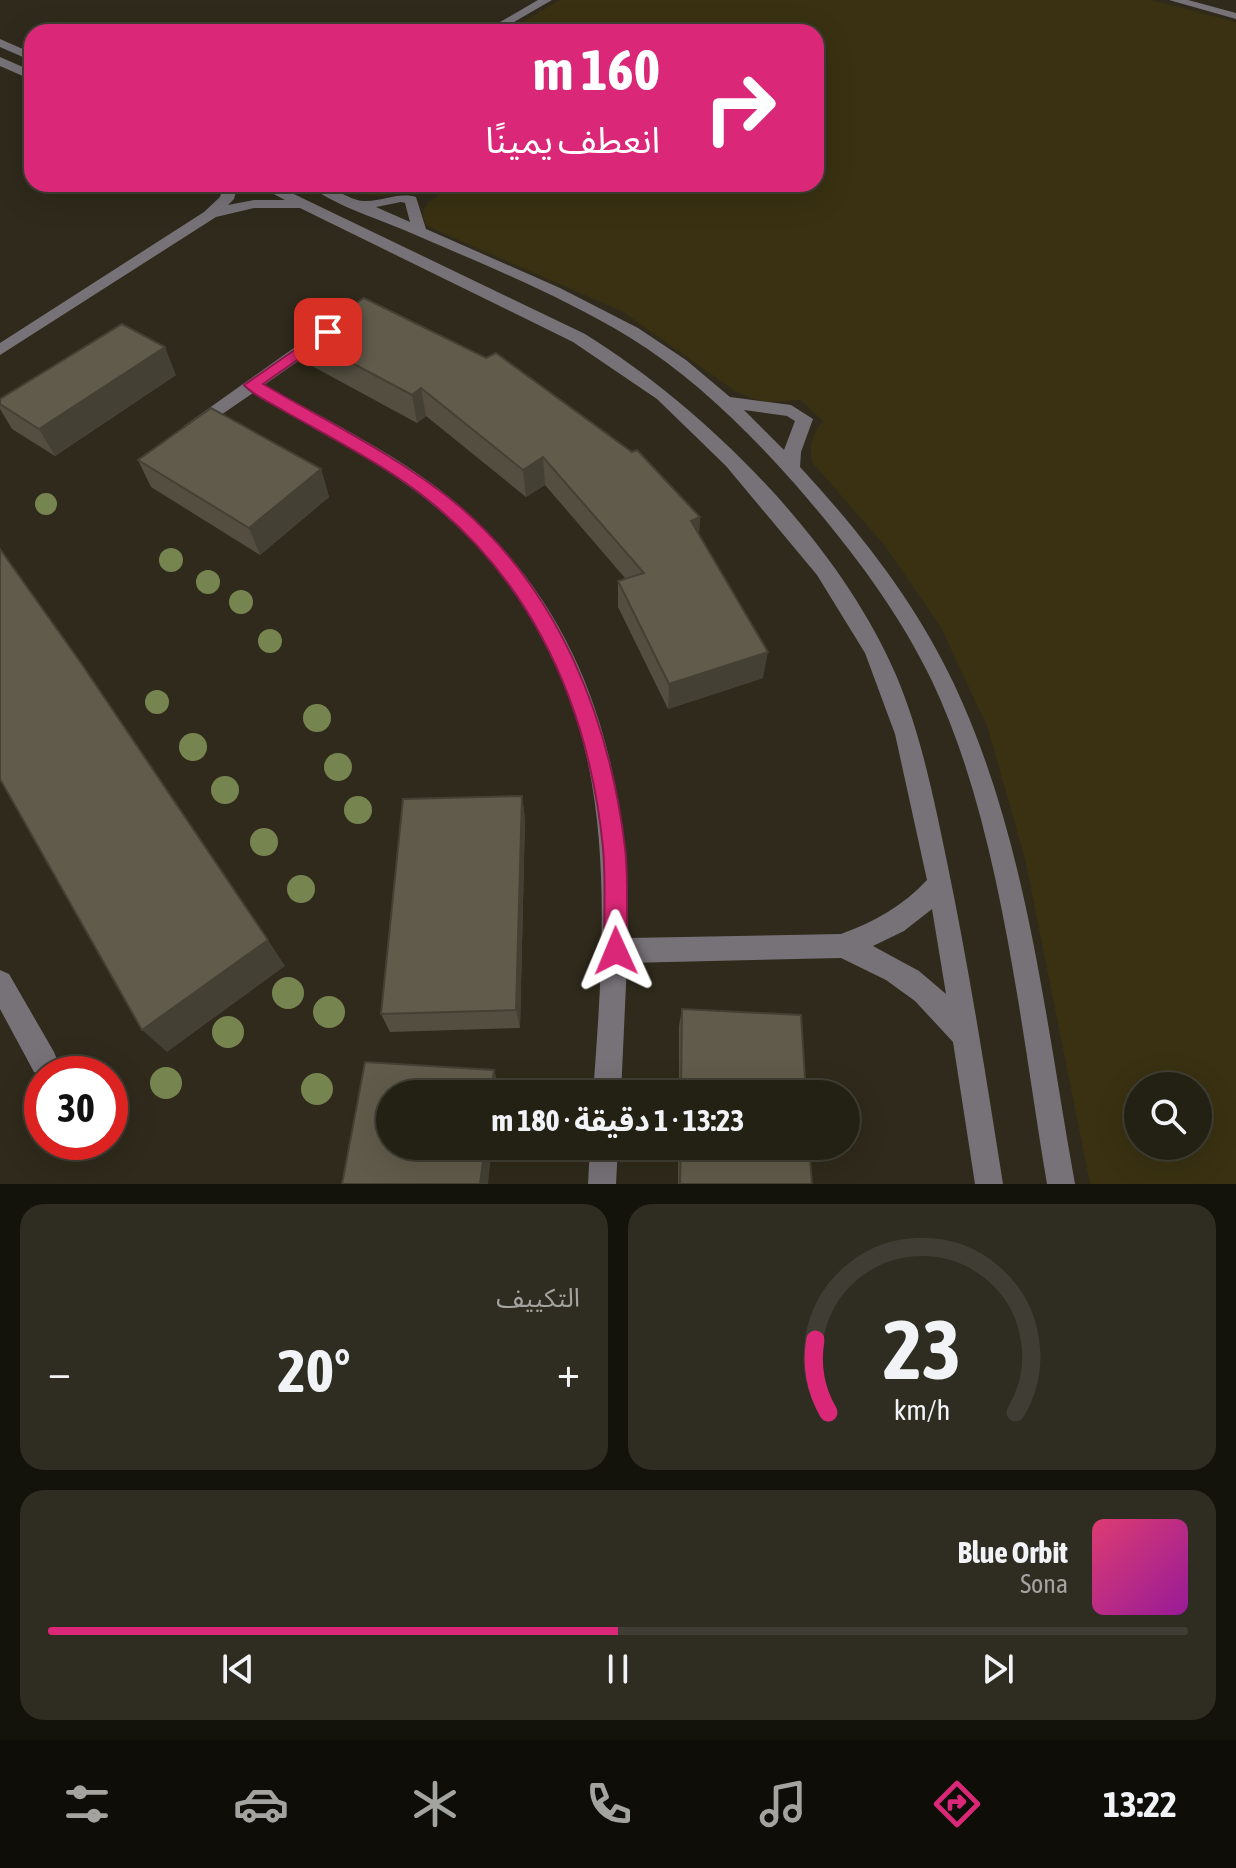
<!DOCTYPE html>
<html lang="ar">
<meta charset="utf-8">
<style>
:root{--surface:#232014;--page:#2f2d22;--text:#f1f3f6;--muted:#a3a3a0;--line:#403e34;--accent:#db2777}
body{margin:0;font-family:"Asap Condensed","Noto Sans Arabic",sans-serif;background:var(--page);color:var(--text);direction:rtl;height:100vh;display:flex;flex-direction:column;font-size:30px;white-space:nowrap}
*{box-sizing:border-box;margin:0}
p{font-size:26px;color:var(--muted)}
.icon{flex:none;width:44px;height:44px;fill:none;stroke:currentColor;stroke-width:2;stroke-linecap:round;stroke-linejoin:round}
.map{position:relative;height:1184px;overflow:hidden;direction:ltr}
.side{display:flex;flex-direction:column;gap:20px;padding:20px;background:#13120b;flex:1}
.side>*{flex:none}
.banner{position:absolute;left:24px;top:24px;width:800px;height:168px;border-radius:24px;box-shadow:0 8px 32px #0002,0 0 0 2px var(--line);direction:rtl;background:#db2777;color:#fff;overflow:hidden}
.buttons{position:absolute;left:1124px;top:1072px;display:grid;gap:16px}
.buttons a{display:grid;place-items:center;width:88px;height:88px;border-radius:50%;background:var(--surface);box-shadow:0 8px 32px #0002,0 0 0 2px var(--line);font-size:40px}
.speed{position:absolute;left:24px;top:1056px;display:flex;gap:16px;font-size:40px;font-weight:700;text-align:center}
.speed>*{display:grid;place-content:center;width:104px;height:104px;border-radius:50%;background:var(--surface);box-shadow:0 8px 32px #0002,0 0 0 2px var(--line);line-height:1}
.speed .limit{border:12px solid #d22;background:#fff;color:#111}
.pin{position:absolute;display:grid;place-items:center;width:68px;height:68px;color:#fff;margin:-34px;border-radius:16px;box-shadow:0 4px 12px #0006}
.me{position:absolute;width:88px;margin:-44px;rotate:359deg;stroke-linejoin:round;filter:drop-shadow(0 0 6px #0008)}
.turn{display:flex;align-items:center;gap:28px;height:168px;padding:0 32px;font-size:36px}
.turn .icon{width:104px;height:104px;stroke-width:2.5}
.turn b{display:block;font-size:56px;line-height:68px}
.big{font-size:60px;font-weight:700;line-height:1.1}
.side .card{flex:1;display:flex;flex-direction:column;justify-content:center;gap:12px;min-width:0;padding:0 28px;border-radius:24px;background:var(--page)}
.side .dial{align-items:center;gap:0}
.dial svg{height:208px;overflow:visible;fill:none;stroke:var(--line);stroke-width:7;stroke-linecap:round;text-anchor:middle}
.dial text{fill:var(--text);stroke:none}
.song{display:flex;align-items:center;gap:24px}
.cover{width:96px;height:96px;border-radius:12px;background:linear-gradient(135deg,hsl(340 70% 55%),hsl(300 70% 35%))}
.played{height:8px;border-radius:4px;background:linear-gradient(90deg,var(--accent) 50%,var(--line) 50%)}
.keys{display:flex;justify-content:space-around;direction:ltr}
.heat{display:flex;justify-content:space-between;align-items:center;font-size:44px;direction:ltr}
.side .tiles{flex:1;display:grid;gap:20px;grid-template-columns:1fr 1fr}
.card:last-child{grid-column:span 2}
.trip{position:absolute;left:376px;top:1080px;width:484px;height:80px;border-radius:40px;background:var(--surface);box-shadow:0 8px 32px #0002,0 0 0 2px var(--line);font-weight:700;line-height:80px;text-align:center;direction:rtl}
.dock{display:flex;height:128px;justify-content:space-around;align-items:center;background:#0e0d08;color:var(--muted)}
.dock .icon{width:56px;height:56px}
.dock .on{color:var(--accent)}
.dock b{font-size:36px;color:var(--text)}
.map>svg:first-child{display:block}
</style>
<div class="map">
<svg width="1236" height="1184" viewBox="0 0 1236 1184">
<rect width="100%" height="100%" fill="#2f2a1b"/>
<path fill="#393111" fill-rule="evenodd" d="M560,0H1151L1236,22V1184H1090L1025,859L987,726L940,626L885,546L812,462C809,445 812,434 823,421L800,400L768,402L751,398L735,391L623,312L427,226C418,211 425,202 439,196L421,185C383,198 371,201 334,184H816V32H505ZM1138,1086H1198V1146H1138Z"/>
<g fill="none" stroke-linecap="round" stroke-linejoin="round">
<path fill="#777278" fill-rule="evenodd" d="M538,0H552L497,32H483Z
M1169,0H1188L1236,13V19Z
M0,39L32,53V61L0,47Z
M0,57L32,71V80L0,66Z
M224,184H238L234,199L228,205L254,200H285L255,184H273L585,334C706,409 839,542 896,675C921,734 934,799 947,862C969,968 986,1076 1003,1184H975L953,1042L915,1001L886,980L841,958L627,963L621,1094H593C609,879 623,674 446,516C389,465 318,431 253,393L199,430H187L184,426L322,328H334V336L264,385C330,422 402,456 460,506C589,619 629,772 628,938L841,934C874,922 903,906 927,880L895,734L865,653L817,575L726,466L657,399L573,342L300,208H254L216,217L0,355V343L204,212L220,197ZM932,909L946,994L919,971L873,946L904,931Z
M308,184C335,184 346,200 364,201C382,202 397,192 416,197L426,229L560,288L638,328L686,360L730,397L791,405L813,419L801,452L800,467C860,532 916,603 954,684C1027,839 1045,1018 1075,1184H1047C1020,1025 1001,826 932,681C897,608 847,544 794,483C745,428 692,376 629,337C558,294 480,263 404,230C376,218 330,204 308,184ZM401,202L405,203L410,222L376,207ZM744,410L787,416L795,421L784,450Z
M0,970L9,974L54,1052L58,1062L54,1072L42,1075L34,1072L0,1009Z
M590,1146H618L616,1184H588Z"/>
</g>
<g fill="#76854f">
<circle cx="46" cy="504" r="11"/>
<circle cx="171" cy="560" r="12"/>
<circle cx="208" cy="582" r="12"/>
<circle cx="241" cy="602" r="12"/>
<circle cx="270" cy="641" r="12"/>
<circle cx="157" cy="702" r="12"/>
<circle cx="317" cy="718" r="14"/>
<circle cx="193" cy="747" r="14"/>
<circle cx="338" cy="767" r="14"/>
<circle cx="225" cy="790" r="14"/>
<circle cx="358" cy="810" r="14"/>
<circle cx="264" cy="842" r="14"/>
<circle cx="301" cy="889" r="14"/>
<circle cx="288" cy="993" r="16"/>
<circle cx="329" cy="1012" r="16"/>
<circle cx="228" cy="1032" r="16"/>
<circle cx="166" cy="1083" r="16"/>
<circle cx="317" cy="1089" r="16"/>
</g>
<path fill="#534e40" d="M364,298L700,517L699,533L763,678L668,709L618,607V581L625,578L545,485L526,497L426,416L417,423L312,366L305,338Z
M176,375L55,456L12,429L0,409V399Z
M138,460L321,469L329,497L260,555L151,487Z
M522,796L525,819L520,1028L390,1032L381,1014Z
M682,1009L806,1094H679V1026Z
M678,1146H809L812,1184H678Z"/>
<path fill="#444034" d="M165,347L176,375L55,456L39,429Z
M421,388L426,416L417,423L412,395Z
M543,457L545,485L526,497L523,470Z
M321,469L329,497L260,555L249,528Z
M700,517L698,544L691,521Z
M768,652L763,678L668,709L669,684Z
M522,796L525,819L520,1028L516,1010Z
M268,940L285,966L167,1052L142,1030Z
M494,1070L499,1086L498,1094H491Z
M485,1146H492L488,1184H480Z"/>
<path fill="#615b4b" stroke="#444034" stroke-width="2" d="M364,298L486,358L496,353L632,452L637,450L700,517L691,521L768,652L669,684L618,581L644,573L543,457L523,470L421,388L412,395L305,338Z
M122,324L165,347L39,429L0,404V399Z
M211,408L321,469L249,528L138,460Z
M0,549L81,663L268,940L142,1030L0,779Z
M522,796L516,1010L381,1014L403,799Z
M682,1009L801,1015L806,1094H681Z
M365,1062L494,1070L491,1094H390V1146H485L480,1184H342Z
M681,1146H809L812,1184H680Z"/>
<path fill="#db2777" stroke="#8e194d" stroke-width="2" d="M328,327L333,329V335L263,384C329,423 400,457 459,506C559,591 610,720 625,848C629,882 626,917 627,951L624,959L616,963L607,959L604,951C604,917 606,882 603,848C588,696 524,561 394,475C359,452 321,432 284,411C271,403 254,396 244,385Z"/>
</svg>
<div class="buttons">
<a><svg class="icon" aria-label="search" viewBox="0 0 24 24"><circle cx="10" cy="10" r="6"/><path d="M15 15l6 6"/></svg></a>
</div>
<div class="speed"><div class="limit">30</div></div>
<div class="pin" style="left:328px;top:332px;background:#d93025"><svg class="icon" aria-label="arrive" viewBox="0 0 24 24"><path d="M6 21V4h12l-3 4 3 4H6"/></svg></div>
<svg class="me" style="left:616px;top:951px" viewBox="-20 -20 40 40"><path d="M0-17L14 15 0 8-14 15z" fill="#db2777" stroke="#fff" stroke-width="4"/></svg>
<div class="trip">13:23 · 1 دقيقة · 180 m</div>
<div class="banner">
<div class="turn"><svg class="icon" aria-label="right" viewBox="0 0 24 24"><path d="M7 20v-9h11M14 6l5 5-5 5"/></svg><div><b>160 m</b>انعطف يمينًا</div></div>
</div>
</div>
<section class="side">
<div class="tiles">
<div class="card dial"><svg viewBox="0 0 100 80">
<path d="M14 69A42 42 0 1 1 86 69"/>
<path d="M14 69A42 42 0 0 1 9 41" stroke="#db2777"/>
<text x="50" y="56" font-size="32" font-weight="700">23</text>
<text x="50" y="72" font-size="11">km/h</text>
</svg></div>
<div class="card"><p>التكييف</p>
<div class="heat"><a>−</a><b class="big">20°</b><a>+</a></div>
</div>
<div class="card">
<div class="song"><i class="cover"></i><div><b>Blue Orbit</b><p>Sona</p></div></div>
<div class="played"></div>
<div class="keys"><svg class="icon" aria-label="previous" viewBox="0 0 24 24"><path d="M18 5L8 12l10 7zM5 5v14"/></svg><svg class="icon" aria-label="pause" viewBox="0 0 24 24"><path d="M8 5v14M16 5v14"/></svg><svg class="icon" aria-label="next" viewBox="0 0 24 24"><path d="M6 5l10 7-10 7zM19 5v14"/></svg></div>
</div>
</div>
</section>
<nav class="dock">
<b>13:22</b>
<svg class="icon on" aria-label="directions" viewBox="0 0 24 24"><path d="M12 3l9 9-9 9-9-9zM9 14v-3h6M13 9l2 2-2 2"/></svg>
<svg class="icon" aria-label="music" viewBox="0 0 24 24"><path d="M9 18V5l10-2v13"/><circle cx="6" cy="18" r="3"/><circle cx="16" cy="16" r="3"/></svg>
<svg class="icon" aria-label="phone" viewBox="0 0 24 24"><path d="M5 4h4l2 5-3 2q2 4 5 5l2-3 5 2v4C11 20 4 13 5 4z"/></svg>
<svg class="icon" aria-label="climate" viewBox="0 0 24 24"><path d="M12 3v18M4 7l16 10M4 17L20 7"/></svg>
<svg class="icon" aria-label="car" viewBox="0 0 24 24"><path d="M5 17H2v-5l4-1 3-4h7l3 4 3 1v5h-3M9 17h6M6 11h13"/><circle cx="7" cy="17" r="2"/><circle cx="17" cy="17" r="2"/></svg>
<svg class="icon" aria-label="filters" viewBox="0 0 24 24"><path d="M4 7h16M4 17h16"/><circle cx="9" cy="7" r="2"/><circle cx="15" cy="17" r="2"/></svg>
</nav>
